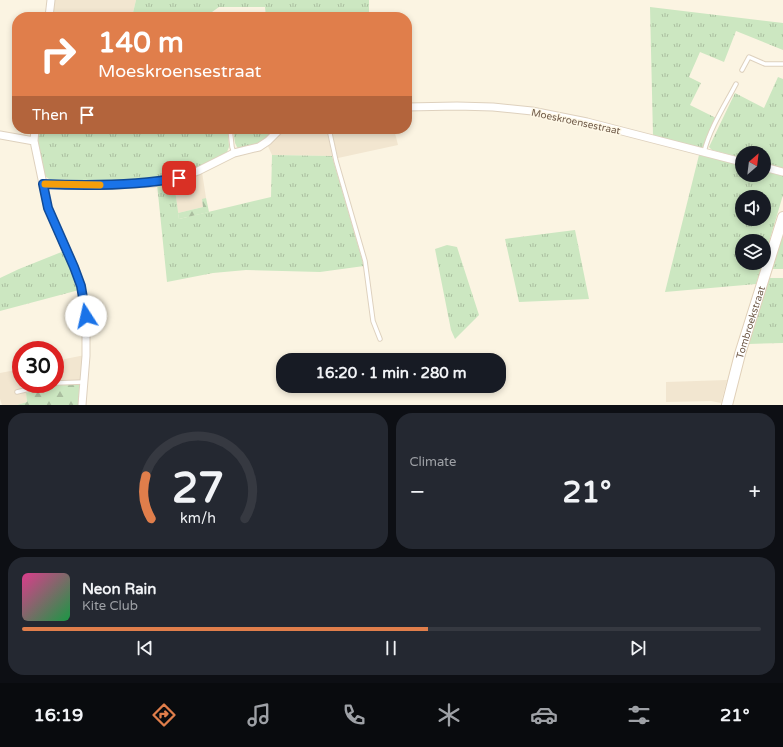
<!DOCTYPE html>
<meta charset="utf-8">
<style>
:root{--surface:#171b24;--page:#242831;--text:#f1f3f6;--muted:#9ea1a6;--line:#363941;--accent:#e07e4b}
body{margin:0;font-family:"Varela Round",sans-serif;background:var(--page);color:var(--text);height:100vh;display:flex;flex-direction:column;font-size:15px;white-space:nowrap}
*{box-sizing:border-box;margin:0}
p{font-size:13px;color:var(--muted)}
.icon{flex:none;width:22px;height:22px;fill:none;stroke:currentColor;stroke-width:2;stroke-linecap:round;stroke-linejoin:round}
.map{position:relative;height:405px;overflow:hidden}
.details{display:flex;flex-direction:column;gap:8px;padding:8px;background:#0d0f14;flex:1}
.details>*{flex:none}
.hud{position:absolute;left:12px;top:12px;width:400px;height:122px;border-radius:16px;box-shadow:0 2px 6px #0003;background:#e07e4b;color:#fff;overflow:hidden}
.needle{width:26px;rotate:28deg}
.buttons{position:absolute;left:735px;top:146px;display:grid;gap:8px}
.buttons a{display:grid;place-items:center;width:36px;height:36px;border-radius:50%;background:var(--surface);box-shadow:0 2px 6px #0003;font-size:20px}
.speed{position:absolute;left:12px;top:341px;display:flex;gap:8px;font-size:20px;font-weight:700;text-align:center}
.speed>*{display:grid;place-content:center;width:52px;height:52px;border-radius:50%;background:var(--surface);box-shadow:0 2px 6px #0003;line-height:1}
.speed .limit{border:6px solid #d22;background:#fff;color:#111}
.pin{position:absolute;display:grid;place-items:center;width:34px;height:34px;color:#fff;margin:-17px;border-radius:8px;box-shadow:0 2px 6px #0006}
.me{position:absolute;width:44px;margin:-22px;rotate:350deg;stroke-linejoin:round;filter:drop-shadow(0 0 3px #0008)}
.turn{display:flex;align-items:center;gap:14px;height:84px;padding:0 20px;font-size:18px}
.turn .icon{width:52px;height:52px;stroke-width:2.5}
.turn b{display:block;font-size:28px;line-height:34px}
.then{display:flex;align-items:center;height:38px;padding:0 20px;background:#0003;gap:8px;font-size:15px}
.big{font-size:30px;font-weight:800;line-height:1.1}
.details .card{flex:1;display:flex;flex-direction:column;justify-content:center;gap:6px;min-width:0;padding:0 14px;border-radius:16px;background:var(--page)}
.details .dial{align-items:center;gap:0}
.dial svg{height:104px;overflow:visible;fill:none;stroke:var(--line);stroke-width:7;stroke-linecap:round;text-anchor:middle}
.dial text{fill:var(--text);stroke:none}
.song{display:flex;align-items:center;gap:12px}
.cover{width:48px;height:48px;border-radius:6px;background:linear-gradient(135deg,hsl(330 70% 55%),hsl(140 70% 35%))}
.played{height:4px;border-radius:2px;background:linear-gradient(90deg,var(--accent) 55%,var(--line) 55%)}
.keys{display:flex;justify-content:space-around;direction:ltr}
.heat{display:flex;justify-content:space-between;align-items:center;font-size:22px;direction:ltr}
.details .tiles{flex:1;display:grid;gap:8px;grid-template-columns:1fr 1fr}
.card:last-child{grid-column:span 2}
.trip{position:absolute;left:276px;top:353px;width:230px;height:40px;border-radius:16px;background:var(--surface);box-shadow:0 2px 6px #0003;font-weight:800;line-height:40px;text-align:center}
.menu{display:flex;height:64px;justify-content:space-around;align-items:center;background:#090b0e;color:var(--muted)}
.menu .icon{width:28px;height:28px}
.menu .on{color:var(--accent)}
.menu b{font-size:18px;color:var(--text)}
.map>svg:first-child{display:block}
</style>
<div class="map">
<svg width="783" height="405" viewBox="0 0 783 405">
<defs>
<pattern id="grass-tufts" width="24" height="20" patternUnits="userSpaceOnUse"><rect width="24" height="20" fill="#cce7c1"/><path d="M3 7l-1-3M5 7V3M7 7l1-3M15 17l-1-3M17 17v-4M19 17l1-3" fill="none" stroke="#aabe9f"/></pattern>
<pattern id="forest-firs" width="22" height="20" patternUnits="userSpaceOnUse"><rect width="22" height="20" fill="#cce7c1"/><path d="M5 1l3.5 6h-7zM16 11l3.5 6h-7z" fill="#aabe9f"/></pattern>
</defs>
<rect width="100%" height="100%" fill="#fbf4e2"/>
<path fill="#f2e6d0" d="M53,0H136L132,17H51Z
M284,129H327L332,156L272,155L267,144L273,140Z
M331,129H394L398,145L338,158Z
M202,172L206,198L202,200L203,207L178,213L174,182Z
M85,355L82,386L55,384V361Z
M21,369V384H54L26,393L27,402L17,405H2L0,399V373Z
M727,380L721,403L711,401L666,402V382Z"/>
<path fill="url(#grass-tufts)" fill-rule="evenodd" d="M136,0H369V17H266L265,7H219L212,12V17H132Z
M650,7L783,23V50L736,31L724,62L700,52L689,77L701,83L690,105L716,118L702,148L653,136Z
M778,77L783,79V169L764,164V153H742V158L712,150L709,147L735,93L764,108Z
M38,129H228L229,147L227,152L210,162L173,177L152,180L120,183L55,182C51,180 46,178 44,174C40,167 37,137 38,129Z
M233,129H275C260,144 257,144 238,149L235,143Z
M272,155L332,156L364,266L320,272L246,270L213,273L167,282L157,184L174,182L179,219L271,197Z
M699,155L742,165V175H764V171L783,176V195L764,259V241H742V263H763L756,284L665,292ZM742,197H764V219H742Z
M575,230L589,299L519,302L505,239Z
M783,230V269H771Z
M447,245L457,247L479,315L455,339L451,330L435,249Z
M64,251L75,273L79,290L0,311V278L19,269Z
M768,278H783V343L748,344Z"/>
<path fill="url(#forest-firs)" d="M206,198L209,212L179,219L178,213L203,207L202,199Z
M64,383L79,385L82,386L79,405H17L27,402L26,393L54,384Z"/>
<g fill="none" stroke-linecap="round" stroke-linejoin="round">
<defs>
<path id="lane" d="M742,70L749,57L765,64H783
M230,129L232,147L234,153
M329,129L336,161L365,261L373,321L380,339
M704,152C710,128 725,105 736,84
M55,383L84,382
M17,392L50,384"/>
<path id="street" d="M49,17L51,0
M407,107L457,106L493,107L532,111L587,122L742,162
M35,129L34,141L48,208L74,267L81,286L86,315V356L82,405
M0,135L34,141
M764,167L783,172
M43,184L117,185L153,183L179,178L198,171L234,153L259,147L268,141L280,129"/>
<g id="secondary">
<path id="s1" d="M727,405L740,354L783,217"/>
</g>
</defs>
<use href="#lane" stroke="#ded1be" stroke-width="5.5"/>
<use href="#street" stroke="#ded1be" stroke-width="9"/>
<use href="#secondary" stroke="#e0d0b9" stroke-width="12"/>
<use href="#lane" stroke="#fff" stroke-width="3.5"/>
<use href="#street" stroke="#fff" stroke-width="7"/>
<use href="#secondary" stroke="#fff" stroke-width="10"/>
</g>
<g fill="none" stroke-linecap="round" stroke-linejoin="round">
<defs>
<path id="route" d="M86,316L81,286L74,267L48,208L43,184C88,186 134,186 179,178"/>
</defs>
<use href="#route" stroke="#114b97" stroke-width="10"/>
<use href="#route" stroke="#1a73e8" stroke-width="7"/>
<path stroke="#f59e0b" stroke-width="7" d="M45,184L100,185"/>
</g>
<g text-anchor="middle" stroke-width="3" stroke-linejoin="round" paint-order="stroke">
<g font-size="10" fill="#715c4a" stroke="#fef8e7">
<text transform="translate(576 121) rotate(12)" y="4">Moeskroensestraat</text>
<text dy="4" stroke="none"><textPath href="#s1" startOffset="86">Tombroekstraat</textPath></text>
</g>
</g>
</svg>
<div class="buttons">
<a><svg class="needle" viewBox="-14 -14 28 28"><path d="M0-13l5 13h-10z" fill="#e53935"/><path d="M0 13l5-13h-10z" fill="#9ea1a6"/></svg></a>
<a><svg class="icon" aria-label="sound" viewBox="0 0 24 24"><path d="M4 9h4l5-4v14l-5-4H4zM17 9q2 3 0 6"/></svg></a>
<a><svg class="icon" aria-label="layers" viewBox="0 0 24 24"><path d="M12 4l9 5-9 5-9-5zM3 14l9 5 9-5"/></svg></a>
</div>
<div class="speed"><div class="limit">30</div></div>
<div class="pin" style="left:179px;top:178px;background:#d93025"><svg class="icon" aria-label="arrive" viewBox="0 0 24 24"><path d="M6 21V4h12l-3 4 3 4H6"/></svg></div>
<svg class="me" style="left:86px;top:316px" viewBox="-20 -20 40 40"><circle r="19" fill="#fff"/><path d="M0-13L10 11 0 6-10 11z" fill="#1a73e8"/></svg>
<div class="trip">16:20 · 1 min · 280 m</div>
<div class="hud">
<div class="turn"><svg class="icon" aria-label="right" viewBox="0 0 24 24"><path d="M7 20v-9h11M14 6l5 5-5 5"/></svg><div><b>140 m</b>Moeskroensestraat</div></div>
<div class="then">Then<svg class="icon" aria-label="arrive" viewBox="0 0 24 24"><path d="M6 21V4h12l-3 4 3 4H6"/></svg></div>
</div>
</div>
<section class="details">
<div class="tiles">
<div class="card dial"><svg viewBox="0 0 100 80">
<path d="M14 69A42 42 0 1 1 86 69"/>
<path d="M14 69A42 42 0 0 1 10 36" stroke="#e07e4b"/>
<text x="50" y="56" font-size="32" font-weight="700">27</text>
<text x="50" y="72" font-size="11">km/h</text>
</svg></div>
<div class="card"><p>Climate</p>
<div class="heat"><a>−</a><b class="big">21°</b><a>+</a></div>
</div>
<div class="card">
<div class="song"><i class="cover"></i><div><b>Neon Rain</b><p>Kite Club</p></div></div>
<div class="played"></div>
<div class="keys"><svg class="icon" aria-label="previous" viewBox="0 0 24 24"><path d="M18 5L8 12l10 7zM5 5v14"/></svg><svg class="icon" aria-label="pause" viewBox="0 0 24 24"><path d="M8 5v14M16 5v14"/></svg><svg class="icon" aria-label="next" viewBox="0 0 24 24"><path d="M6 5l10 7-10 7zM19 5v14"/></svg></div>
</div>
</div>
</section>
<nav class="menu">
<b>16:19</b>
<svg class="icon on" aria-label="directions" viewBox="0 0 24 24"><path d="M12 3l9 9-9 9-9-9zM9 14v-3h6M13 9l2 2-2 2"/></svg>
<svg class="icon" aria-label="music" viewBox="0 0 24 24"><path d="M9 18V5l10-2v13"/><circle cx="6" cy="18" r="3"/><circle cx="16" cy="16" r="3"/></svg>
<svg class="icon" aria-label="phone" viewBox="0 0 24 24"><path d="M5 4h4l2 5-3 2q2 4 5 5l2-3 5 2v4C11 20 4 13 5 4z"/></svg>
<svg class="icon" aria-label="climate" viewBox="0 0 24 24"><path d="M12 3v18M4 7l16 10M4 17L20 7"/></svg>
<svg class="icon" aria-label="car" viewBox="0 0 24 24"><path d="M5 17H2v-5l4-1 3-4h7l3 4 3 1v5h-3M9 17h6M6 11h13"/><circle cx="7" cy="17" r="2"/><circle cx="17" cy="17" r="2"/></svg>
<svg class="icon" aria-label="filters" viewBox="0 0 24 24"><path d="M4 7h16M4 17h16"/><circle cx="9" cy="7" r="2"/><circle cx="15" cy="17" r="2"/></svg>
<b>21°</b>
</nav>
